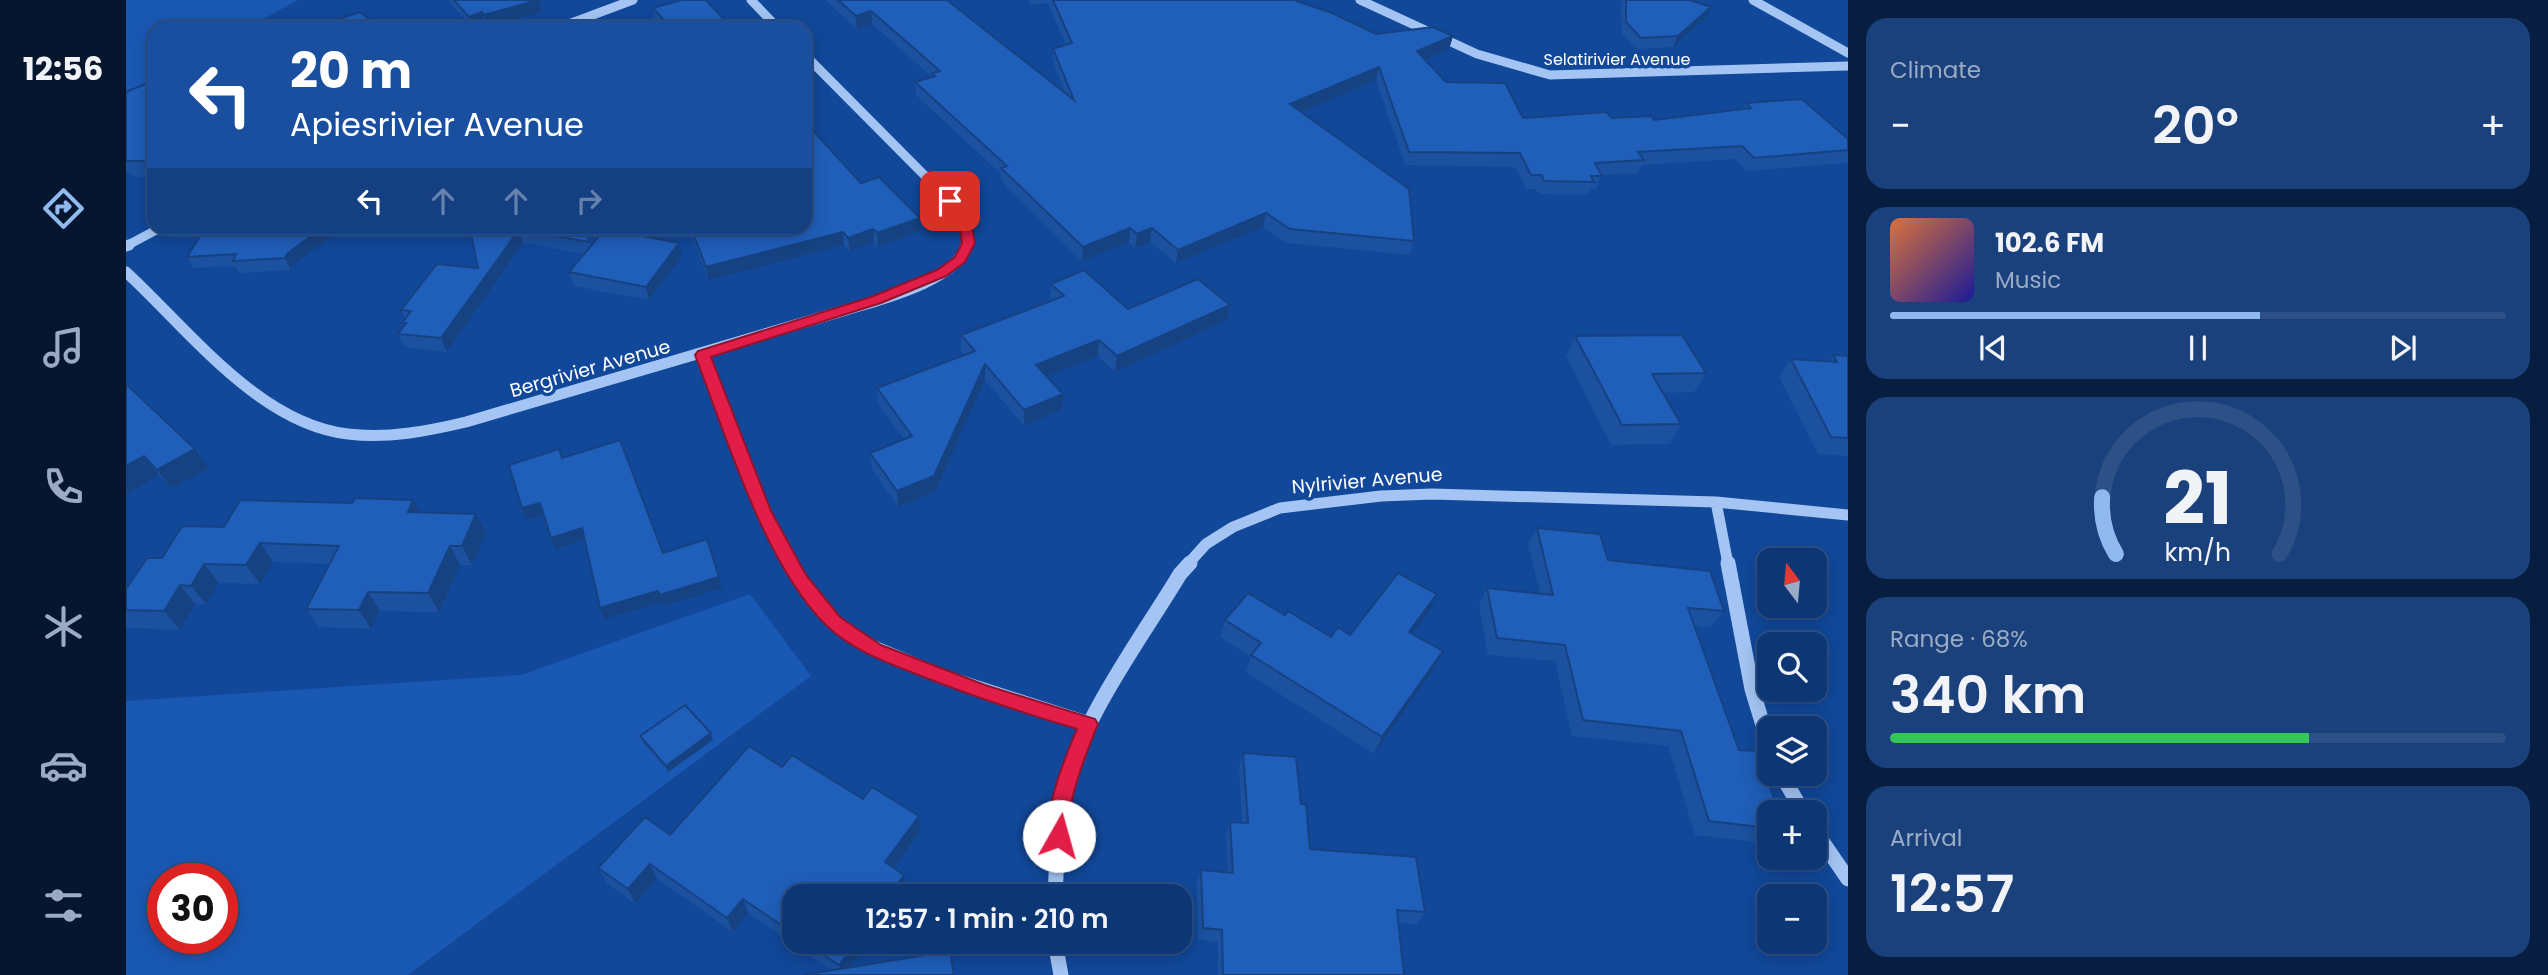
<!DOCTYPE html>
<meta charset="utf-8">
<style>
:root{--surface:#0d3674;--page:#1b417c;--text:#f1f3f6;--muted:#9aabc5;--line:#2d5086;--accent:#90b9f0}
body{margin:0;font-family:Poppins,sans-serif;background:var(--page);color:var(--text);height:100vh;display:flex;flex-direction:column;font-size:26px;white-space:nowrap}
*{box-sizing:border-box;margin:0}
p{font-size:23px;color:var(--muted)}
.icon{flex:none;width:38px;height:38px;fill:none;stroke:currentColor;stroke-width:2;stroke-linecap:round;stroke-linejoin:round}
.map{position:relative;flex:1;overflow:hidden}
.drawer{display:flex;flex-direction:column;gap:18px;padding:18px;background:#071e40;width:700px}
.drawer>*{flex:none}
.hud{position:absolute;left:21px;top:21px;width:665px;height:214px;border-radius:21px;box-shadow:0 4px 18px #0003,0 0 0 2px var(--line);background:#1a4fa0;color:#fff;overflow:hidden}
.needle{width:46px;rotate:344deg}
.controls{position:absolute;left:1631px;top:548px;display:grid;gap:14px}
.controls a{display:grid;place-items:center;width:70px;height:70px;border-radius:14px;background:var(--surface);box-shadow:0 4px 18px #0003,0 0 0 2px var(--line);font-size:35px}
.speed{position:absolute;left:21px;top:863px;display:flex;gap:14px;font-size:35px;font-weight:700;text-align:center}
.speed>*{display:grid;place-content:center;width:91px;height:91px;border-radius:50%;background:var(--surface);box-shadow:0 4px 18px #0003,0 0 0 2px var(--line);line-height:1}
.speed .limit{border:10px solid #d22;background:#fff;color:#111}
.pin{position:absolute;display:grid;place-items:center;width:60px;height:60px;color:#fff;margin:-30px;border-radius:14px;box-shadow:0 4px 10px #0006}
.me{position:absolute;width:77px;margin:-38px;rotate:7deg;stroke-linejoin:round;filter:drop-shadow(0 0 5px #0008)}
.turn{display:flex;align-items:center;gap:24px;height:147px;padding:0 28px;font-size:32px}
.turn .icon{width:91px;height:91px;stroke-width:2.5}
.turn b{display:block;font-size:49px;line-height:60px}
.lanes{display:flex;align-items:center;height:66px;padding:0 28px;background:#0003;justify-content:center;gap:35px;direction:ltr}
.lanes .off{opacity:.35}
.big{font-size:52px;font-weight:600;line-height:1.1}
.drawer .tile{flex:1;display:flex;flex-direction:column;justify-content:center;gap:10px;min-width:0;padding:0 24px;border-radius:21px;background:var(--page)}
.drawer .dial{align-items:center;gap:0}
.dial svg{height:182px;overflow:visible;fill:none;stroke:var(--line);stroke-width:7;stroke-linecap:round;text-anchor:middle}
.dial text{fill:var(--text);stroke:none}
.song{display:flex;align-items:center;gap:21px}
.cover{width:84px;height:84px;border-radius:10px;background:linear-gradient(135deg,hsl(20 70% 55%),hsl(240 70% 35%))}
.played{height:7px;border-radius:4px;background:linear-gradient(90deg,var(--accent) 60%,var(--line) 60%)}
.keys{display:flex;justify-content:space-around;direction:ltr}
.heat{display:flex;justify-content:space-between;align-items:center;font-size:38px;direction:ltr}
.charge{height:10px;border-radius:5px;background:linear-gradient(90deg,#34c759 68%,var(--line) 0)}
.trip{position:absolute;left:656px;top:884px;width:410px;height:70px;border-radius:21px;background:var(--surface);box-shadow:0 4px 18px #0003,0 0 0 2px var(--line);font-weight:600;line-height:70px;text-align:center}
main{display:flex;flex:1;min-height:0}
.tabs{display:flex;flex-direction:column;width:126px;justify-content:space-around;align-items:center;background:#05162e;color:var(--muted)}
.tabs .icon{width:49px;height:49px}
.tabs .selected{color:var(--accent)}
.tabs b{font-size:32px;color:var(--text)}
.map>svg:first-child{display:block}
</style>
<main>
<nav class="tabs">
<b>12:56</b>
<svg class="icon selected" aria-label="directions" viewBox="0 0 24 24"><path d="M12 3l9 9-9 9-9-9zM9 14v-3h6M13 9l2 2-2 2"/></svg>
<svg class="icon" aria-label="music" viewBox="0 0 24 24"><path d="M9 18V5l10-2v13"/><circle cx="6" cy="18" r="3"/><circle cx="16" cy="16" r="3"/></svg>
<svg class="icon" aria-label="phone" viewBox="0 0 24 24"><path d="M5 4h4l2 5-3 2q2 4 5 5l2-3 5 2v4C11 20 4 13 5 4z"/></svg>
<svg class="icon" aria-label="climate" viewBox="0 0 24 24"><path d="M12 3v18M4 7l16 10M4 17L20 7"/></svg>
<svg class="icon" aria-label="car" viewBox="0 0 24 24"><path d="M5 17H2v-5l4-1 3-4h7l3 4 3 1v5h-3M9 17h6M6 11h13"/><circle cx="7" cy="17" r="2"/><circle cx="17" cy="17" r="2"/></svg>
<svg class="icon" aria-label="filters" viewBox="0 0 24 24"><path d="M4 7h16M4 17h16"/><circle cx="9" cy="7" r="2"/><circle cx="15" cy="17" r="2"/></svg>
</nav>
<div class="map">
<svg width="1722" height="975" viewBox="0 0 1722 975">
<rect width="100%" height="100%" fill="#11489a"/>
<path fill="#1959b4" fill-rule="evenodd" d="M0,0H172L121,28H28V79L0,95Z
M624,594L685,676L282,975H0V701L395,675ZM37,878H96V938H37Z"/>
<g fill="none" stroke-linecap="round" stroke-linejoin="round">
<path stroke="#a4c5f4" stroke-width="9" d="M625,0L652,28
M1234,0L1351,54L1424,75L1722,66
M1627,0L1722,53
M432,28L507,0
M679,55L824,201L839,228L840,246
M0,246L34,228"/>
<path stroke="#a4c5f4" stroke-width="11" d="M0,246L3,245
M0,272C62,329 133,424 222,434C262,439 302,431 340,422L720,310C752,300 832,281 840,245
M577,354L630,495L664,564
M1590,502L1602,564
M1062,564L1080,544L1107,527L1154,508L1255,496L1306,494L1590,502L1722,515"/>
<path stroke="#a4c5f4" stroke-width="15" d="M663,563L684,595L707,621L738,644L817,677L963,724
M1602,563L1626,689L1643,745
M1655,774L1677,812
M1689,831L1722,879
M929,896C931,868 930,838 934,811C946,729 1012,644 1054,574L1064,563
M929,942L935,975"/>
</g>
<path fill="#1b519f" d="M322,0H413L416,12L363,27L360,25L351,28H346Z
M699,0H821L939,93L927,61V49L940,45L922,3L904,5L902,0H1168L1250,34L1327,36L1323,49L1298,59L1320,82L1397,118L1528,120L1617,109L1620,103L1722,139V163L1621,171L1609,159L1516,165L1512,173L1475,175L1470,189H1465L1462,195L1413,194L1410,189H1400L1389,167L1279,165L1250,80L1175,112L1288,241L1284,255L1161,243L1137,227L1050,263L1024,242L1009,248L1003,242L956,261L875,181V174L790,95L789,82L806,77L746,24L731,29Z
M1497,0H1564L1585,7L1580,18L1547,47L1510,49L1496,34L1495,5Z
M527,8L606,28L532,23L529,20Z
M28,82V177H9L0,171V92Z
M735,183L794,231L752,247L748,242L724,251L718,245L583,280L562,228H679Z
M217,228L168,264L165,270L113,273L109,266L68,268L61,257Z
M344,228H459L465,246L556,257L523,300L448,286L443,272L459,254L397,243L321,352L278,347L272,334L278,327L276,323L279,318L275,310L352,268Z
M925,284L1002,309L1104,305L1101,320L989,372L972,356L921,376L936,409L898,426L859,380L809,492L772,507L746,469L744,453L778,439L752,404L751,388L838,355L835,351V335L925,301L924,300Z
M1449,336L1580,373L1568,392L1537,393L1555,424L1544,444L1485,445L1440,356Z
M1707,355L1722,356V456L1692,454L1653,377L1665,359L1703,362Z
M0,384L69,449L83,468L46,489L33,475L0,494Z
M287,500L293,512L350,514L360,533L346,565H334L313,612L254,611L245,629L193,627L180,609L204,564L147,562L134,584L93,583L80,604H69L54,630L3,628L1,626L0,627V589L36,558L98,527L226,503Z
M1411,528L1482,560L1598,611L1585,627L1569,626L1613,750L1650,804L1639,815L1643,828L1628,842L1569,835L1542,746L1446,736L1429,661L1362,655L1353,605L1361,588L1414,593L1402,545Z
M1303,612L1286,634L1317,651L1308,669L1248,754L1120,672L1125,657L1094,637L1099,620L1159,615L1205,637L1224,635Z
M514,736L587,740L542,772L516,742Z
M1117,753L1175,804L1184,849L1299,912L1291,924L1272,923L1278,975H1092V942L1072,940L1071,882L1075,870L1102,872L1100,835L1104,822L1116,823L1113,767Z
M656,767L737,799L793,816L795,831L768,868L780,890L775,896H668V942H743L725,967L705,970L622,913L607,932L531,879L509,904L481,883L472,868L544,835Z"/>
<path fill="#164282" d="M413,0L416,12L363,27L358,15Z
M1585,7L1580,18L1547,47L1552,36Z
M745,11L746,24L731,29L730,16Z
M356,12L360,25L351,28H346L343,17Z
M1327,36L1323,49L1287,64L1291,51Z
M1253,67L1250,80L1162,118L1164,104Z
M28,152V176L19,161Z
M1140,213L1137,227L1050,263L1052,250Z
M794,218V231L752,247L751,233Z
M196,228H217L168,264L165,270L159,258L162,253Z
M1004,228L1003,242L956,261L957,247Z
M1026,228L1024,242L1009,248L1011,234Z
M747,229L748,242L724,251L722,238Z
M393,230L397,243L321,352L315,338Z
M717,232L718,245L583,280L580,267Z
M553,243L556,257L523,300L520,287Z
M1104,305L1101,320L989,372L991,356Z
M973,340L972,356L910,381V365Z
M859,364V380L809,492L772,507L771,491Z
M937,394L936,409L898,426V410Z
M69,449L83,468L46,489L31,470Z
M18,456L33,475L0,494V466Z
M287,500L297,519L282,512Z
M414,503L419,514L401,520L396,508Z
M350,514L360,533L346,565L336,546Z
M456,528L460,539L430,549L425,538Z
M134,543L147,562L134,584L120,565Z
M324,546L334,565L313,612L302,593Z
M78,564L93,583L80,604L65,586Z
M593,577L596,588L537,606L536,602L479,619L474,608L532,591Z
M54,585L69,604L54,630L38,611Z
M242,592L254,611L245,629L233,610Z
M1311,594L1303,612L1275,649L1283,632Z
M1317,651L1308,669L1248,754L1256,737Z
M585,733L587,740L542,772L540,766Z
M793,816L795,831L761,877L759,862Z
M524,864L531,879L509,904L502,889Z
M778,875L780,890L775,896H763Z
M617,899L622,913L607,932L601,918Z
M730,942H743L719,975H716L713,965Z"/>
<path fill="#1f5eb9" stroke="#164282" stroke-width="2" d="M328,0H412L358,15L356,12L343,17Z
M556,0H580L606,28H512L539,21L527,8Z
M712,0H821L948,100L927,49L946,43L927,0H1168L1206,13L1250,34L1307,27L1327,36L1291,51L1320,82L1379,83L1397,118L1480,112L1486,118L1525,116L1528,120L1625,108L1620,103L1676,99L1722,139V150L1628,158L1616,146L1512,152L1518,160L1469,163L1476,176H1465L1468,182L1418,181L1416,175H1405L1394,153L1283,152L1253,67L1164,104L1283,189L1288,241L1164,229L1140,213L1052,250L1026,228L1011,234L1004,228L957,247L875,168L881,166L789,82L809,76L806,73L814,71L745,11L730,16Z
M1500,0H1564L1585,7L1552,36L1515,38L1500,22Z
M234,12L254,28H198L195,25Z
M26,81L28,82V152L19,161H0V92Z
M679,122L735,183L753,177L794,218L751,233L747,229L722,238L717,232L580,267L565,228H679Z
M79,228H196L162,253L159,258L107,261L110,254L61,257Z
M344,228H459L463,242L393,230L315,338L272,334L280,323H276L285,311L275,310L311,264L352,268Z
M479,229L553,243L520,287L443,272Z
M958,270L1002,309L1072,279L1104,305L991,356L973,340L910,365L937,394L898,410L859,364L808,476L771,491L744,453L786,436L751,388L849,351L835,335L938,296L925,284Z
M1556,335L1580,373L1526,374L1555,424L1496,425L1449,336Z
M1707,355L1722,356V438L1705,437L1665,359L1711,362Z
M0,384L69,449L31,470L18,456L0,466Z
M494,440L537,553L581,539L593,577L534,595L532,591L474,608L456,528L425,538L414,503L396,508L383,465L433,449L436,458Z
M229,498L287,500L282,512L350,514L336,546H324L302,593L242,592L233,610L180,609L213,546L134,543L120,565L78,564L65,586L54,585L38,611L0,610V589L21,558H36L56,526L98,527L114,500L226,503Z
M1411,528L1474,534L1482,560L1584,571L1598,611L1562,608L1613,750L1631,751L1650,804L1635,803L1643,828L1583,821L1555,731L1457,720L1439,645L1371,638L1361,588L1427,595Z
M1272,573L1311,594L1283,632L1317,651L1256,737L1125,655L1135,643L1099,620L1122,593L1159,615L1162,611L1205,637L1212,627L1224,635Z
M559,705L585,733L540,766L514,736Z
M623,746L656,767L666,755L737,799L746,787L793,816L759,862L778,875L763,896H668V934L617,899L601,918L524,864L502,889L472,868L519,817L544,835Z
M1117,753L1170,757L1175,804H1180L1184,849L1290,857L1299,912L1271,910L1278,975H1097L1096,930L1077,928L1075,870L1107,873L1104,822L1122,823Z
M679,942H730L713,965Z
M824,951L828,975H677Z"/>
<path fill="#e11d48" stroke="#92132f" stroke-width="2" d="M824,197L828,198L846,228L849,243L839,262L820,276L755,303L585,357L645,511L680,575L714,617L755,645L859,685L969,719L972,724C961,752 949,781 944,810C942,821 944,832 940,843L933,846L925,843C914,817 940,755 951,729C897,713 843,695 790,674C759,662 726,650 701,626C639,566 600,436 569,355L572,351L745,297L811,270L829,257L836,243L834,228L817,201Z"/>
<g text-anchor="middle" stroke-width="7" stroke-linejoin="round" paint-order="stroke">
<g font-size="16" fill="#fff" stroke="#11489a">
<text x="1491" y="65">Selatirivier Avenue</text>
</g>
<g font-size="19" fill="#fff" stroke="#11489a">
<text transform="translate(464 368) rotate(-16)" y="7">Bergrivier Avenue</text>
<text transform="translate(1241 480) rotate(-5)" y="7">Nylrivier Avenue</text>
</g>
</g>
</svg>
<div class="controls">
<a><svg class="needle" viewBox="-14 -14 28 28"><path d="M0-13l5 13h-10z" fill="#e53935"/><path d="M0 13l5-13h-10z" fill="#9aabc5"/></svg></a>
<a><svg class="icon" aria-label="search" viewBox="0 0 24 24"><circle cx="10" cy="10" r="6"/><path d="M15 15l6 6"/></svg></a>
<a><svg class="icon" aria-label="layers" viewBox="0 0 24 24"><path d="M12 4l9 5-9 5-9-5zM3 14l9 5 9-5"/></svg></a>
<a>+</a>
<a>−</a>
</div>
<div class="speed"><div class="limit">30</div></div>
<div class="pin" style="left:824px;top:201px;background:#d93025"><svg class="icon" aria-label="arrive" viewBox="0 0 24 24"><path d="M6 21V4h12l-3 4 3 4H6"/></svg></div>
<svg class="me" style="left:933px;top:836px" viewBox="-20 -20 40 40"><circle r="19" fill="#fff"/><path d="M0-13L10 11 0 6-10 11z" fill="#e11d48"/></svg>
<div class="trip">12:57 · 1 min · 210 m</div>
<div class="hud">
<div class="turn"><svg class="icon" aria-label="left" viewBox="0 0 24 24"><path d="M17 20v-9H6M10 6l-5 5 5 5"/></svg><div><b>20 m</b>Apiesrivier Avenue</div></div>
<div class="lanes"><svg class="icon" aria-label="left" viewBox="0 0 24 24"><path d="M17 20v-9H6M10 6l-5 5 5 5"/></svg><svg class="icon off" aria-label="ahead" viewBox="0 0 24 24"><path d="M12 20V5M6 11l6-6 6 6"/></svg><svg class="icon off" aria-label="ahead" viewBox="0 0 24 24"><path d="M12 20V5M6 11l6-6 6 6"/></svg><svg class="icon off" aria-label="right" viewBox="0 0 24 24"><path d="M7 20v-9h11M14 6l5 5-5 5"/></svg></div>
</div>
</div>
<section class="drawer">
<div class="tile"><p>Climate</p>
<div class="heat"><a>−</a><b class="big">20°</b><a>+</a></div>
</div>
<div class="tile">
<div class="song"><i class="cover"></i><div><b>102.6 FM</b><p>Music</p></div></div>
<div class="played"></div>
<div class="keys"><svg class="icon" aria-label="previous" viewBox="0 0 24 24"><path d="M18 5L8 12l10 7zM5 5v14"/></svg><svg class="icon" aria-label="pause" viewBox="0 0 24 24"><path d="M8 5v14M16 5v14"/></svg><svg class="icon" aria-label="next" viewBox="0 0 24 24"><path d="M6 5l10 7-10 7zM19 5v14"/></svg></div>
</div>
<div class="tile dial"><svg viewBox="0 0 100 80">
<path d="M14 69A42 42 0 1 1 86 69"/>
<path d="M14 69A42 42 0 0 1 8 44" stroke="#90b9f0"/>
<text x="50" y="56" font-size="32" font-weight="700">21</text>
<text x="50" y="72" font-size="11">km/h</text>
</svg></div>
<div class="tile"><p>Range · 68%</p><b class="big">340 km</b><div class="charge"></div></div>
<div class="tile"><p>Arrival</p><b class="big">12:57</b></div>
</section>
</main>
